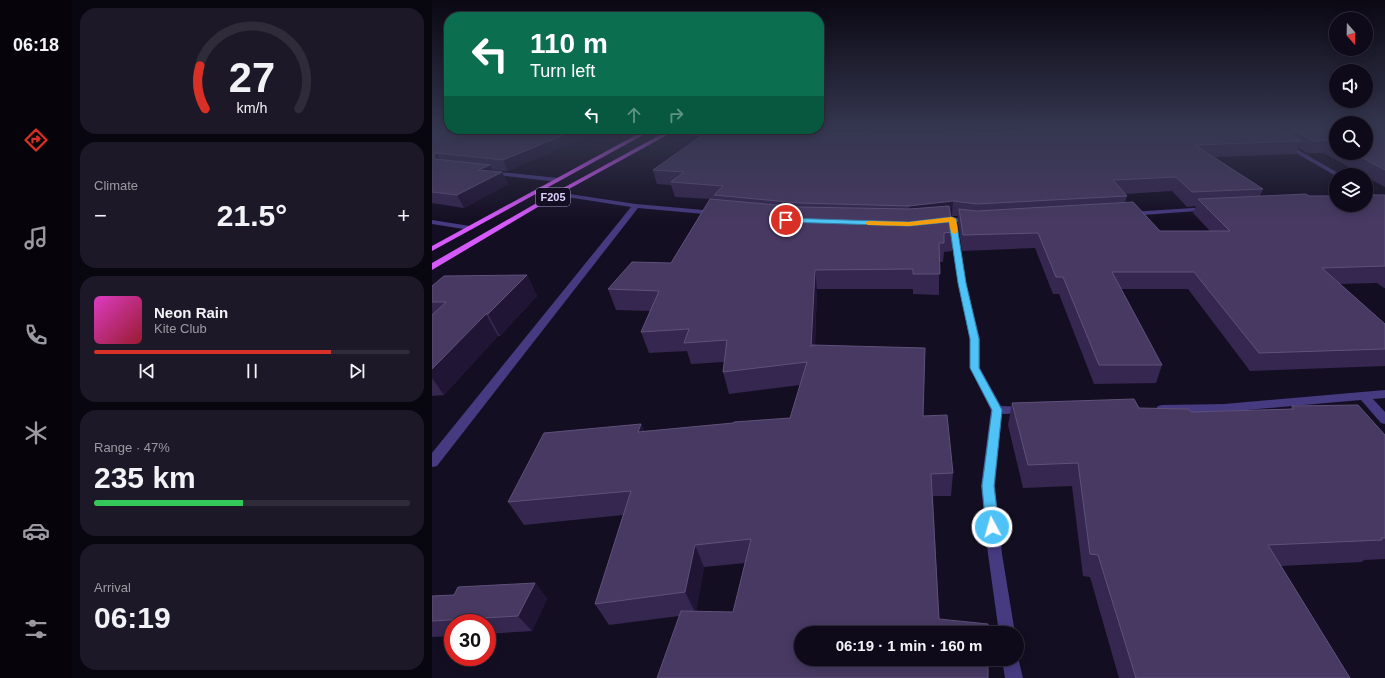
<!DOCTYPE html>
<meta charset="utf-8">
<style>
:root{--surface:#0f0a1a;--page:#1d1827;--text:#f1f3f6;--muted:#9b9aa2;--line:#2f2b39;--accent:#d93025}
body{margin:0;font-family:Arial,sans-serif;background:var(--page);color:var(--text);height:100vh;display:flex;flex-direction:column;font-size:15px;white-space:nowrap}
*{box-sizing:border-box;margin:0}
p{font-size:13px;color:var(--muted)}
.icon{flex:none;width:22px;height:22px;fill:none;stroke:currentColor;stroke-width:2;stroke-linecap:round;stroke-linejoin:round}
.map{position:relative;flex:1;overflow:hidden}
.details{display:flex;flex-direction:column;gap:8px;padding:8px;background:#08060e;width:360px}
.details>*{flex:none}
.guide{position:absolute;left:12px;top:12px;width:380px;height:122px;border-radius:16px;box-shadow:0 2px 10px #0003,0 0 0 1px var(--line);background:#0b6e4f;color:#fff;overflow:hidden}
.needle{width:26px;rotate:160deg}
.tools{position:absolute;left:897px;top:12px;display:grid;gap:8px}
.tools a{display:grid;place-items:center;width:44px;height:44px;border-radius:50%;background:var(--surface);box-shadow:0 2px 10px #0003,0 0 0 1px var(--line);font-size:20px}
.speed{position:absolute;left:12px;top:614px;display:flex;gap:8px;font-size:20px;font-weight:700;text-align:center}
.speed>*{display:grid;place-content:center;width:52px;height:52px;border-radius:50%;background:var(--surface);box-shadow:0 2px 10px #0003,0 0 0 1px var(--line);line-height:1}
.speed .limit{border:6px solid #d22;background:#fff;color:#111}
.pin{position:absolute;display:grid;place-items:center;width:34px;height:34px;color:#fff;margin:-17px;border:2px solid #fff;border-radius:50%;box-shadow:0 1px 4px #0007}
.me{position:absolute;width:44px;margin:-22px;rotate:354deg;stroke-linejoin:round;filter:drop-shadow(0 0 3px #0008)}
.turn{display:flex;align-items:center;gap:14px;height:84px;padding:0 20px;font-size:18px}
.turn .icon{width:52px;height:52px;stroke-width:2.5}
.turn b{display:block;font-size:28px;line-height:34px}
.lanes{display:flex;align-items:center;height:38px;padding:0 20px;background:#0003;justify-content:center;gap:20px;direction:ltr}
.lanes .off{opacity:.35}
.big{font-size:30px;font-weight:600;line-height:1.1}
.details .card{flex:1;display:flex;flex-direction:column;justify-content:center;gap:6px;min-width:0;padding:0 14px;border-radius:16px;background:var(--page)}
.details .dial{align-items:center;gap:0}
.dial svg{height:104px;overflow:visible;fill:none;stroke:var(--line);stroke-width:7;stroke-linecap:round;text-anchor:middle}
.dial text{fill:var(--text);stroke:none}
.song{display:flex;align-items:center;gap:12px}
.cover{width:48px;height:48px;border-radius:6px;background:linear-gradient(135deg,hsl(310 70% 55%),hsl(350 70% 35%))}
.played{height:4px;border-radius:2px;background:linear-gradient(90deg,var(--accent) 75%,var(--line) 75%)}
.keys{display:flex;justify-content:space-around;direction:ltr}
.heat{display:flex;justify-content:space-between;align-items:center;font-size:22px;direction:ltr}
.charge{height:6px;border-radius:3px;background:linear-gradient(90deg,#34c759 47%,var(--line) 0)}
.trip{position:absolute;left:362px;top:626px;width:230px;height:40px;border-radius:20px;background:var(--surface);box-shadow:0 2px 10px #0003,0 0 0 1px var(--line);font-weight:600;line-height:40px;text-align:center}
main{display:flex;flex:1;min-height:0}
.tabs{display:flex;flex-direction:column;width:72px;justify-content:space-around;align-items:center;background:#06040a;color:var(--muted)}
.tabs .icon{width:28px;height:28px}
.tabs .current{color:var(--accent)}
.tabs b{font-size:18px;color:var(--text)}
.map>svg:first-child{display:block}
</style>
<main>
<nav class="tabs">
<b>06:18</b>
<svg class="icon current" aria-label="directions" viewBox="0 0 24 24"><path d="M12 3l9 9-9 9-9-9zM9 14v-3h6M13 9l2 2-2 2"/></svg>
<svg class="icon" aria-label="music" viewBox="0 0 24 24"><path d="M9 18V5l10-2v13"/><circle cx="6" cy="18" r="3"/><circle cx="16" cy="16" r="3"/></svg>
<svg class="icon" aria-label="phone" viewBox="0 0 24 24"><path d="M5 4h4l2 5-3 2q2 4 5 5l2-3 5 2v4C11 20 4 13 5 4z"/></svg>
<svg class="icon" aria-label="climate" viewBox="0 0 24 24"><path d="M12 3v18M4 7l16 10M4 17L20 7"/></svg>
<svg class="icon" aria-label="car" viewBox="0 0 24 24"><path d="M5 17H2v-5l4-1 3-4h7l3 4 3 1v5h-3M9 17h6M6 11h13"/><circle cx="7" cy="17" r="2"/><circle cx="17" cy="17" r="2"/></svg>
<svg class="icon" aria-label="filters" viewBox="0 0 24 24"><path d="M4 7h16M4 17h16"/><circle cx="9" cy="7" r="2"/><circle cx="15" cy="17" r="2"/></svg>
</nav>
<section class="details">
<div class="card dial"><svg viewBox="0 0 100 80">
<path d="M14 69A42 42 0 1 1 86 69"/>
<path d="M14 69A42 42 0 0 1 10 36" stroke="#d93025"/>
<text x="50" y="56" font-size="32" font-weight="700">27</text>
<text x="50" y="72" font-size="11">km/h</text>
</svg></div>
<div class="card"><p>Climate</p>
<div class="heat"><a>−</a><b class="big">21.5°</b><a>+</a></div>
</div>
<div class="card">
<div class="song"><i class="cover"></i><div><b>Neon Rain</b><p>Kite Club</p></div></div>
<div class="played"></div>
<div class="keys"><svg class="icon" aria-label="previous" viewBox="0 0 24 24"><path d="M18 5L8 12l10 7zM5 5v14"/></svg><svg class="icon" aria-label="pause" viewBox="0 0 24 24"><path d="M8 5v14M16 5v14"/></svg><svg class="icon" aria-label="next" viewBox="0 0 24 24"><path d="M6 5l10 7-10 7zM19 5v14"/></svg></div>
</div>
<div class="card"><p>Range · 47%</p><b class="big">235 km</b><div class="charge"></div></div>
<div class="card"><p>Arrival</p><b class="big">06:19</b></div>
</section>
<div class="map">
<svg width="953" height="678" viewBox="0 0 953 678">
<rect width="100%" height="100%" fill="#140e22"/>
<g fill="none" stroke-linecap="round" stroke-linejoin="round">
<path fill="#463a80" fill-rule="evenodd" d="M170,129H188L214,133L211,135L173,131Z
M58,171L126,178L129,180L126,182L56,174L55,173Z"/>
<path fill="#463a80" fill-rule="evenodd" d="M235,132H285L288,134L285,136L237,135L235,134Z
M854,143L908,174L909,175H904V176L852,146V144Z
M934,189L936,190L950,199L945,200L934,194Z
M124,192L204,204L283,211L287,213L283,215L206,208L5,466L0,467V453L199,207L122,195L121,194Z
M776,207L780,209L778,210L698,216L694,214L698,212Z
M520,217L539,220L543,222L539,224L524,222L534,283L548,339V368L569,406L596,407L598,410L596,413L570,414L563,486L570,554L583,633H567L556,554L549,486L559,410L538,368V339L526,283L517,222L505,223L501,221L505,219Z
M0,220L38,226L42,228L38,230L0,224Z
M953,390V398L941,399L953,412V424L949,423L929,400L792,412L730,413L726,412L724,409L726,406L730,405L792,404Z
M585,653L591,678H573L570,659H585Z"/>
<path fill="#d659fc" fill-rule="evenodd" d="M215,129H222L0,251V246Z
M239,129H246L126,195L0,270V263L122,193Z"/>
</g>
<path fill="#35274f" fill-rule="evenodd" d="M0,127L17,129H160L162,134L76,171L60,170L61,171L70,172L76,184L32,208L0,203Z
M387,127H904V153H934L953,127V187L934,177V175H931L892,153H876L866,148L864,154L782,157L831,189L828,196L953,195V288H952L945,283L908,284L953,324V366L818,371L756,289H689L730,365L724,383L662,384L627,294H621L603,248L530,251L526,224V216H518L521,232L520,251L512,252L511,262H507V295L481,294V289H385L383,345L492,416L521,473L519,496H501L507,619L247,616L177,625L163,604L191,515L92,525L76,502L209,424L212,431L358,418L368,385L297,394L291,372L292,362L259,364L255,351L217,353L209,332L218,311L184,310L176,289L239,263L278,199L243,197L239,185L225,184L221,170L279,129H387ZM740,191L755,207L764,206L761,213L778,231H728L693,203L695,196L693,194ZM313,563L301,612L264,611L272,567Z
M95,275L105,296L68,336H66L12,395L0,396V286Z
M580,403L707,408L759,412L858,409L860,406L953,435V559L932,560L930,562L849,566L918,678H687L658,577L651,576L640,486L591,488L576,425Z
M103,583L115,599L100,631L55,634V623H21V636L0,637V596L22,595Z"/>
<path fill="#201535" d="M146,129H160L162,134L76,171L71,160Z
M5,153L11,165L3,159L2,154Z
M58,165L63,175L70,172L76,184L32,208L25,195L46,170Z
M521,201L520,216L477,220V206Z
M383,270L385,289L382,369L379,347Z
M95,275L105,296L68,336L56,314Z
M54,314L66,336L12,395L0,378V369Z
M209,424L218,447L206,432Z
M263,545L272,567L264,614L253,592Z
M103,583L115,599L100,631L86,616Z"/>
<path fill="#473962" stroke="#5e517a" d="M0,127H17V129H146L71,160L5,153L2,154L3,159L58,165L46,170L70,172L25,195L0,192Z
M589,127H846L869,141L763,145L831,189L760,192L744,177L681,180L695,196L545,204L521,201L477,206L367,203L282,195L291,186L239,182L252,172L221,170L279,129H337L454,135L542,134L586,131L590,128Z
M858,127H904V143L898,140L881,141Z
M934,127H953V170L922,153H934Z
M874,194L877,196H904V205H934V195H953V266L890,268L953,324V349L827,353L762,272H680L730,365H667L631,277H624L606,233L531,235L527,209L545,211L701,202L728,231H798L766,199Z
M278,199L367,207L477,209L517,206L521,232L512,233V243H507L508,274H481V269L383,270L379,347L380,345L493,348L491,416L515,415L521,473L499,474L507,619L556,624V633H369V659H556V678H225L249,611L301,612L319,539L263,545L253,592L163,604L199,491L76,502L112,433L209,424L206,432L301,423L302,422L358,418L375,362L291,372L295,340L252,343L257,329L209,332L227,291L176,289L200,262L239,263Z
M95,275L56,314H54L0,369V315L14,302H0V286L12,276Z
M702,399L707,408L757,409L759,412L862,409L860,406L926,405L953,435V538H949L950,540L836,545L918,678H704L666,555L658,554L646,463L596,465L580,403Z
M103,583L86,616L0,621V596L22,595L26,587Z"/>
<linearGradient id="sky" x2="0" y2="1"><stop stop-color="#0b0813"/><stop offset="0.57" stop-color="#34364f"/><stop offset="1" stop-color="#34364f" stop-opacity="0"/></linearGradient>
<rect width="953" height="222" fill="url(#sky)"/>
<path fill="#4fc3f7" stroke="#337fa1" d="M520,217L524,219L534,283L547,339V368L570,410L562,486L567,527L565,531L560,533L556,531L554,527L550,486L560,410L538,368V339L526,283L517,222L477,226L354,222L350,220L354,218L477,222Z"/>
<path fill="#f59e0b" d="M520,217L524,219L526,232L522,234L519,232L517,222L477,226L436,225L433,223L436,221L477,222Z"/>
<g text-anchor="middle" stroke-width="4" stroke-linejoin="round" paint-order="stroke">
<rect fill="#140e22" stroke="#a096bc" stroke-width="1" x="104" y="188" width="34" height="18" rx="3"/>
<g font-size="11" font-weight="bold" fill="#dcd0fe">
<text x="121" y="201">F205</text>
</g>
</g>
</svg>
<div class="tools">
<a><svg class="needle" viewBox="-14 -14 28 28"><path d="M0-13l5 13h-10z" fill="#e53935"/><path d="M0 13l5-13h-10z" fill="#9b9aa2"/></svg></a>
<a><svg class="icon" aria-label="sound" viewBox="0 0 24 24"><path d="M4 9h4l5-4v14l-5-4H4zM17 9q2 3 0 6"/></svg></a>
<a><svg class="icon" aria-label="search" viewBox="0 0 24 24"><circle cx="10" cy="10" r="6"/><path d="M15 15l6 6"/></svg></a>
<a><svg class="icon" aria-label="layers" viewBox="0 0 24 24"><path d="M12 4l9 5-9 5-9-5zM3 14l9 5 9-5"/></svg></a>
</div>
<div class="speed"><div class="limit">30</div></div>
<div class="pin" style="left:354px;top:220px;background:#d93025"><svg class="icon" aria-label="arrive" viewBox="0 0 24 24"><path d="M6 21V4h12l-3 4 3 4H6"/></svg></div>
<svg class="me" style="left:560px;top:527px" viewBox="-20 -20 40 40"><circle r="17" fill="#4fc3f7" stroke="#fff" stroke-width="3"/><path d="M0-11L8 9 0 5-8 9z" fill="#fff"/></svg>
<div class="trip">06:19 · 1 min · 160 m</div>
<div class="guide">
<div class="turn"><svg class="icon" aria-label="left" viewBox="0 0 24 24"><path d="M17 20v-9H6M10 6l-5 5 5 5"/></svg><div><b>110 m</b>Turn left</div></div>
<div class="lanes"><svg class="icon" aria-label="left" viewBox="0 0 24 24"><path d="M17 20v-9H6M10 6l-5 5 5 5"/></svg><svg class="icon off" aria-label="ahead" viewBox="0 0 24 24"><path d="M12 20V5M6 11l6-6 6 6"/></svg><svg class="icon off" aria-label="right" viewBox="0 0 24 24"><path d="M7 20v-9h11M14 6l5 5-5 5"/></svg></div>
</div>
</div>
</main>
